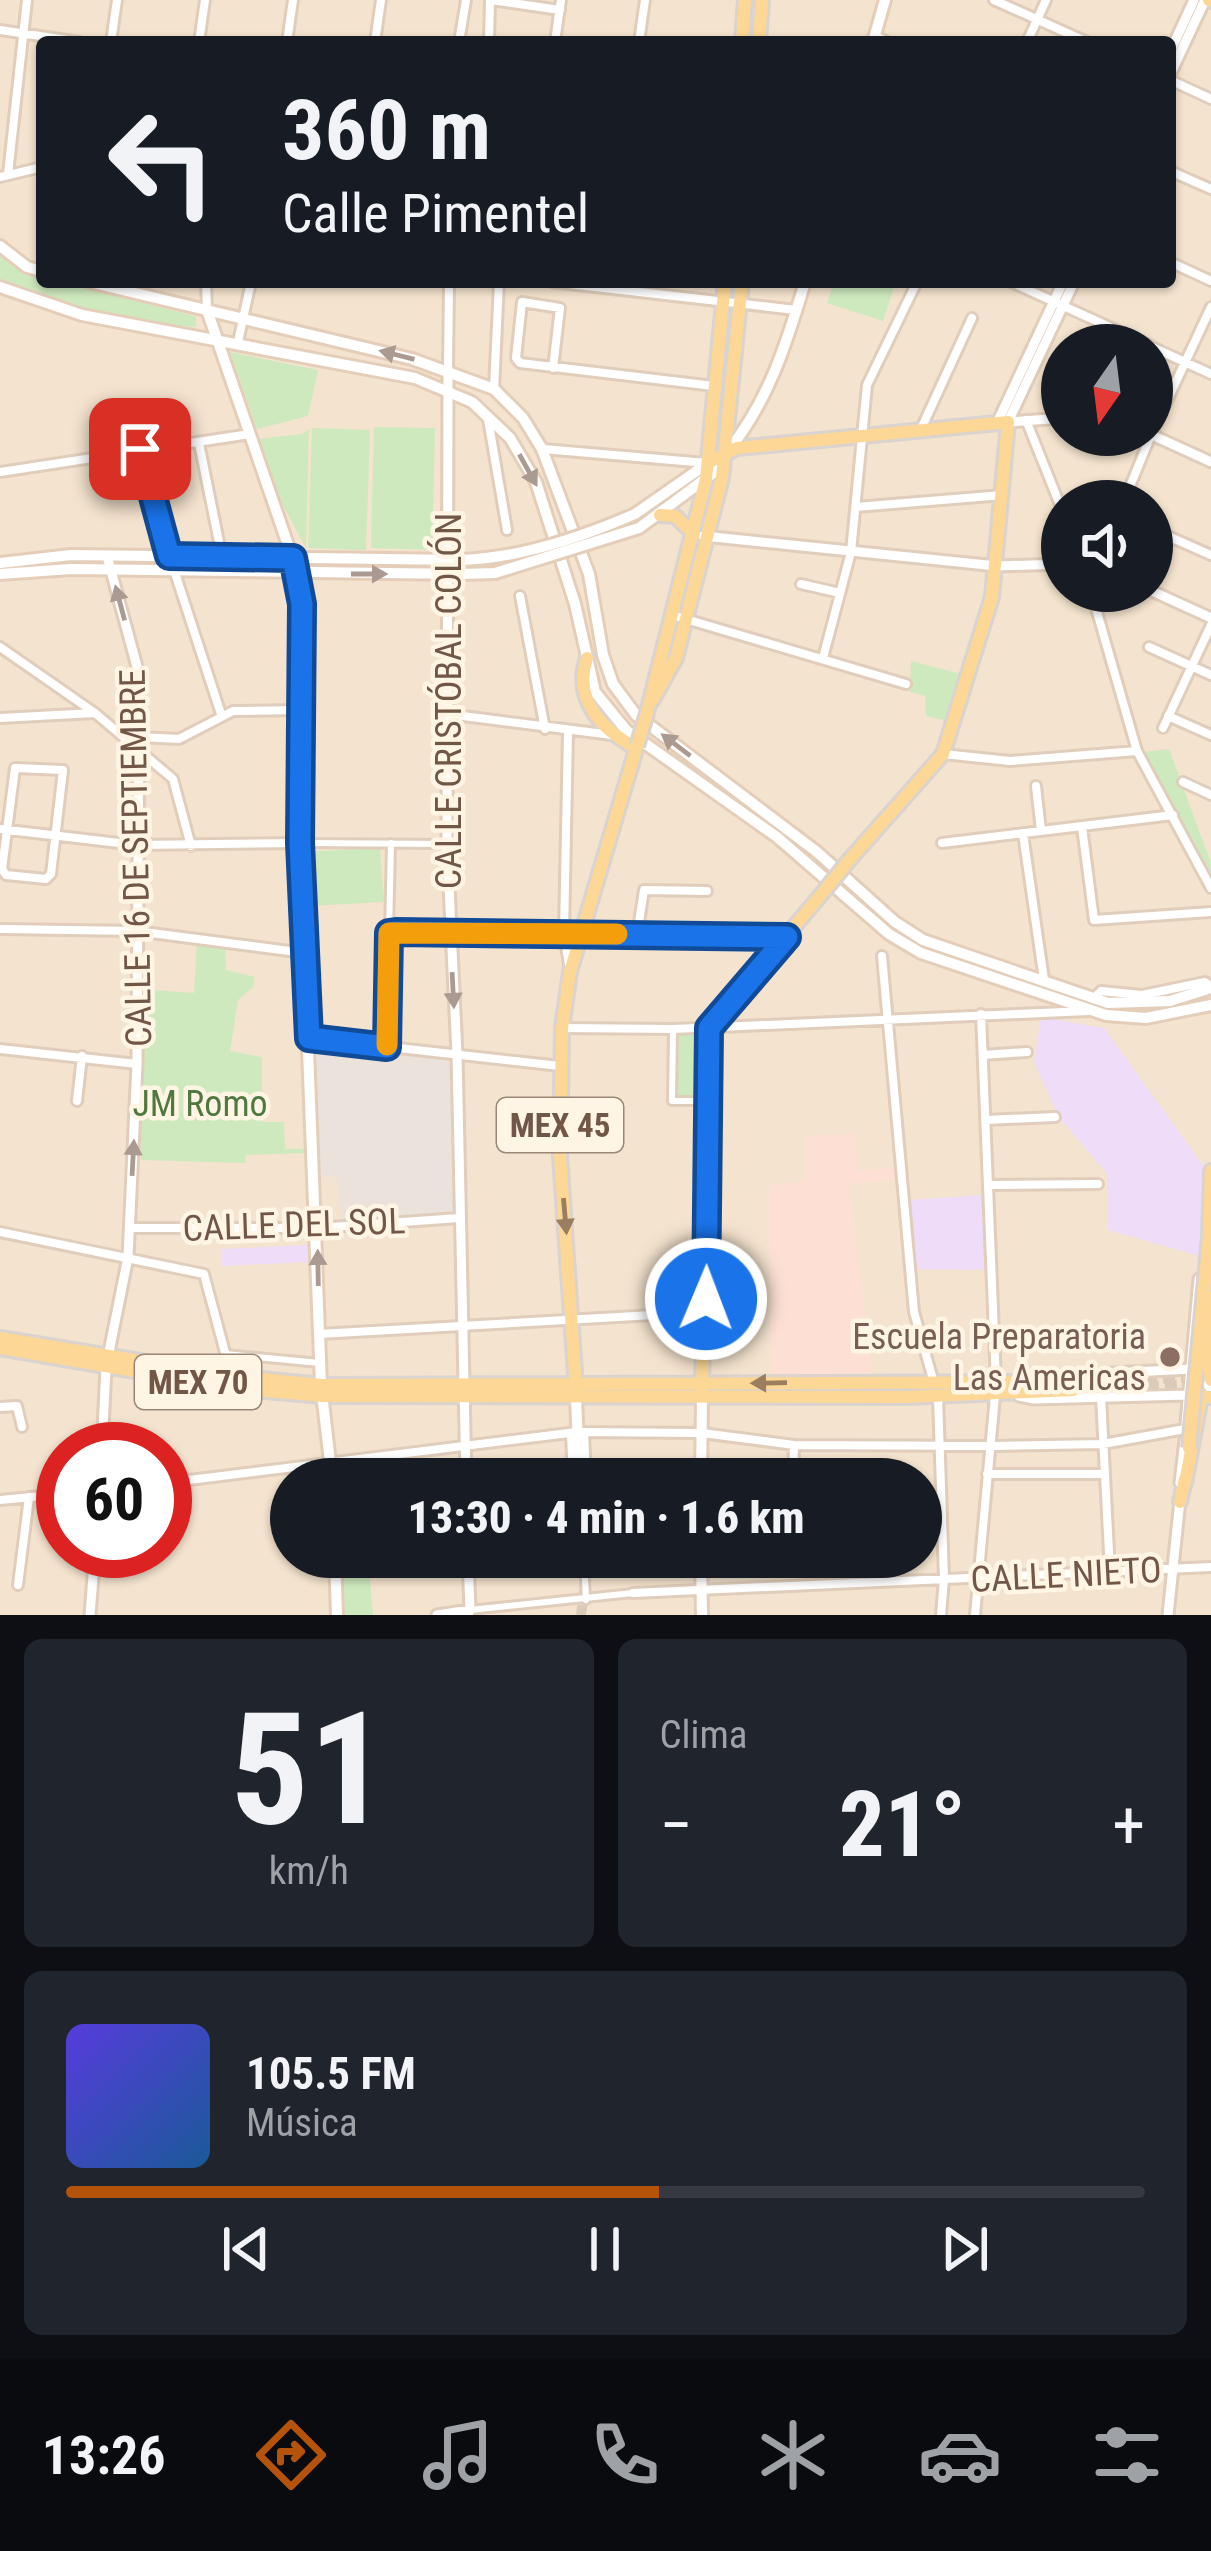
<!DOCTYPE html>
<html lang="es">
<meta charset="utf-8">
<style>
:root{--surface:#171b24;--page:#20242c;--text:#f1f3f6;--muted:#9ea1a6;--line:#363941;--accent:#b45309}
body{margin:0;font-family:"Roboto Condensed",sans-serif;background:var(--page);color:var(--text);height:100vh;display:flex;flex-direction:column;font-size:45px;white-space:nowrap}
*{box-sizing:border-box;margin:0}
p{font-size:39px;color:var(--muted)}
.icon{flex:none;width:66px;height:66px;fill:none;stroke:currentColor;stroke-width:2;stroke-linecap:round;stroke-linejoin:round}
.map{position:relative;height:1615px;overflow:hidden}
.sheet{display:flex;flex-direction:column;gap:24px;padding:24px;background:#0d0f14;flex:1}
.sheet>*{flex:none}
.banner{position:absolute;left:36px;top:36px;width:1140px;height:252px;border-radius:12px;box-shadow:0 3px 9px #0004;background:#171b24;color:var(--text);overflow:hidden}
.needle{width:78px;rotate:194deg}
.tools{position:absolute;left:1041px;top:324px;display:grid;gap:24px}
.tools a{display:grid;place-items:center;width:132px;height:132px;border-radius:50%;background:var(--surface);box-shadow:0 3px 9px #0004;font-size:60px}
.speed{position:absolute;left:36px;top:1422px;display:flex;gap:24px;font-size:60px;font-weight:700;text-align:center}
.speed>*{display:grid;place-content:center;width:156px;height:156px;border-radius:50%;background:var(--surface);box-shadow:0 3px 9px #0004;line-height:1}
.speed .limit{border:18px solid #d22;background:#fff;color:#111}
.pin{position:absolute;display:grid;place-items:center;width:102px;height:102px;color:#fff;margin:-51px;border-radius:24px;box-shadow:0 6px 18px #0006}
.me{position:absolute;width:132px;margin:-66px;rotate:1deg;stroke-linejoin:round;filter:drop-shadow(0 0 9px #0008)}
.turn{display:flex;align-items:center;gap:42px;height:252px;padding:0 48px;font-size:54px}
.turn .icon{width:156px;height:156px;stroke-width:2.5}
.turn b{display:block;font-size:84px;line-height:102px}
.big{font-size:90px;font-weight:800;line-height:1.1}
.sheet .card{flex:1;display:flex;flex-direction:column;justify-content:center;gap:18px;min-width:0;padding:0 42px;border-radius:18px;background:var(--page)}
.sheet .dial{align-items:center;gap:0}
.dial b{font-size:156px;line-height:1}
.song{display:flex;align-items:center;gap:36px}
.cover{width:144px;height:144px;border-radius:18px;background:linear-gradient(135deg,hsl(250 70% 55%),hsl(210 70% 35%))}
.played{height:12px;border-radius:6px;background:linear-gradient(90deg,var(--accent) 55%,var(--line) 55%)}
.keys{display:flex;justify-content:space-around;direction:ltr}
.heat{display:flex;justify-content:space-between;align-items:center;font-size:66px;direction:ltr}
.sheet .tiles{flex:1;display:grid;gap:24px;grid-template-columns:1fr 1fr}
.card:last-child{grid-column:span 2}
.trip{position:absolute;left:270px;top:1458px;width:672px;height:120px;border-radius:60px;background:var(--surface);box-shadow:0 3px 9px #0004;font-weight:800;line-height:120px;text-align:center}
.tabs{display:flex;height:192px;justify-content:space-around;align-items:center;background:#090b0e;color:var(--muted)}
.tabs .icon{width:84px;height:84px}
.tabs .current{color:var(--accent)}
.tabs b{font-size:54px;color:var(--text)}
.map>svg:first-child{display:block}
</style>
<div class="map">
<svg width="1211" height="1615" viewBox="0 0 1211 1615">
<rect width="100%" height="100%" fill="#fcf1df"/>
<path fill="#f4e3ce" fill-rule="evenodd" d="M0,0H1211V1615H0ZM42,42H1170V282H42ZM1062,345H1152V435H1062ZM1062,501H1152V591H1062ZM63,1449H165V1551H63ZM291,1479H921V1557H291Z"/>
<path fill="#fddfd3" d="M855,1134L858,1171L897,1167L899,1179L849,1184L873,1378L771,1377L769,1185L805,1181V1136Z"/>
<path fill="#eae2db" d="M314,1045L451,1059L454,1213L342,1221L337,1177L321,1176Z"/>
<path fill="#eedcf8" d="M1041,1017L1104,1028L1207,1171L1199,1256L1108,1230L1107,1174L1058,1116L1034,1062Z
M984,1195L988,1270L913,1269L906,1200Z
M310,1245L311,1262L222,1266L221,1249Z"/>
<path fill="#cfe9be" d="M0,254L26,273L42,277V282H60L190,315L196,317V327C153,326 33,305 0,279Z
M834,282H877L894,287L883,321L827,303Z
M230,352L318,370L308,416L257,429Z
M374,427L435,428L432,550L371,548Z
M312,428L370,430L366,550L308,548Z
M309,429L306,548L279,498L259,439L302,434Z
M911,661L961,674L947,721L926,716L925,696L910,692Z
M1169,749L1211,863V878L1143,752Z
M380,847L384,902L309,906L306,852Z
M197,942L225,947L226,970L255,977L253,987L238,1000L230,1051L262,1057V1122H284L285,1149H305V1153L246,1155L245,1163L141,1160L140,989L194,993Z
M674,1033H703L704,1098L676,1099Z
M341,1557H368L373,1615H345Z"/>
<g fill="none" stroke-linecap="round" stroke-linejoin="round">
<path stroke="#dacab9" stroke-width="10" stroke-dasharray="10 5" stroke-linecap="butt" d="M581,1615L584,1590"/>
<path stroke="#dacab9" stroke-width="12" stroke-dasharray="12 6" stroke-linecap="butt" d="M1073,1382L1198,1376
M1075,1390L1198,1385"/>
<defs>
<path id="pedestrian" d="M301,843L447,844
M389,933L391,843
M673,1029L672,1101H704
M225,1354L320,1363
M585,1432L586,1457
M570,1433L571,1457
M584,1557L586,1600
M470,1615V1610L633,1593"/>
<path id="minor" d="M491,0L560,10
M994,0L1087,42
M0,30L80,42
M875,36L888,42
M111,42L117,0
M199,42L205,0
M287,42L293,0
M375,42L381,0
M459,42L466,0
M489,42L490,0
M555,42L561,0
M639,42L645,0
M1027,42L1046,0
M1170,80L1211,99
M1170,171L1211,189
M8,174L27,0
M0,177L42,167
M1170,262L1211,281
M206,282L207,310
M551,282L796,310
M1011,282L1149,345
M238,342L251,282
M1152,347L1211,374
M553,368L560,308L522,302L516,358L520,363L714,386
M448,369L449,282
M494,389L499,282
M488,419L507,530
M1026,420L1062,510
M921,429L972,318
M1152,433L1211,307
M199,443L222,557
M140,449L169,556
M543,449L707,463
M0,472L250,434
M1124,501L1151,435
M856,507L1003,495
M1152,529L1211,555
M174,570L221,714
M801,584L840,593
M1091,591L1137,751L1211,888
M520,596L545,729
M672,615L906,684
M0,647L95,713L173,779L191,846
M1149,647L1211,675
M823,658L851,552L867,385L917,282
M447,714L612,735
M1168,716L1211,735
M0,718L94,713
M1163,728L1211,625
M568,732L564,933L569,965
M139,737L179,739L233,711L299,710
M943,754L1010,761L1137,751
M15,768L63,770L51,874L46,879L6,875L2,869Z
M1183,782L1211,795
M1036,786L1041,831
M1082,827L1094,920L1211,912
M0,829L136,845L300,843
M1023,834L1044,980
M942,843L1173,815
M0,929L136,931L305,953
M637,935L644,890L707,891
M882,956L914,1312L934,1383
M1093,999L1101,991L1142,995L1205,982L1211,987
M981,1014L996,1383
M563,1028L673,1029L1088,1011
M309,1038L560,1066
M387,1047L389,933L786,936
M0,1049L137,1064
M983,1055L1027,1052
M77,1101L82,1056
M985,1120L1055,1117
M988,1185L1098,1184
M129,1228H317L459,1218
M0,1232L204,1274L231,1375
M319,1334L706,1312
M938,1397L944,1579L941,1615
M1101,1397L1110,1572
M0,1407L17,1406L22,1427
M987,1474H1105
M793,1479L794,1445
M165,1483L577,1432L702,1433L794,1445L993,1446L1103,1444L1185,1429
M0,1500L63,1494
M921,1515L942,1513
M18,1585L29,1497
M633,1593L1211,1567
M975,1615L995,1396"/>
<path id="tertiary" d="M1170,52L1194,0
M1170,75L1205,0
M448,369L447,844L457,1054L466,1479
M1062,418L1008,422L1074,282
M997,423L1063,282
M1152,435L1211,462
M703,536L997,566L1062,564
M1152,591L1211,618
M1200,1374L1211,1389
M1034,1377L1211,1368
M1019,1396L1034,1399L1188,1395
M1186,1423L1199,1279
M102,1449L106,1367L128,1257L137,1064L139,674L107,556
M1180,1483L1185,1440
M90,1615L95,1551
M437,1615L470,1610L468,1557
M1168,1615L1180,1500"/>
<path id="secondary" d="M873,42L885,0
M0,246L27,267L42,271
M89,282L412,359L494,389L523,418L542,449L589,574L603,655L613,684L636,715L817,852L895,922L923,940L1108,1003L1170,1001L1211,988
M0,287L82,315L415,378L472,402L510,438L536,482L575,604L595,692L626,730L777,837L889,934L921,953L1106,1015L1146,1018L1211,1005
M207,310L298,574L302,604L300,843L321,1385L332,1479
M727,452C768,403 787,342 805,282
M635,514L708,463
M639,528L724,465
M0,563L71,555L462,560
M0,574L71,569L462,574
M576,1396L579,1474
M701,1479L702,1399
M335,1557L337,1615
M701,1557L702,1615"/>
<path id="primary" d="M1209,0L1211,1
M742,42L745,0
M759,42L762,0
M708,463L737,448L1008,422L992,597L943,754L851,858
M660,515L675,516L694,534
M587,658C573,700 601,729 636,748
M652,701L676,658L722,478L742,282
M647,713L706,479L725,282
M1209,1237L1211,1171
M0,1338L231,1376L321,1385L1073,1382
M0,1348L233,1388L323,1396L905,1397L1073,1390
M576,1388L560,1156L562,1028L570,972L637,746
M702,1393L709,1028L825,890
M1185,1483L1201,1397H1211
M1180,1502L1185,1479"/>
</defs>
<use href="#pedestrian" stroke="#e0cdbb" stroke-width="12"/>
<use href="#minor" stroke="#e0cdbb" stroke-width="14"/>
<use href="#tertiary" stroke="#e0cdbb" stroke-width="15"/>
<use href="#secondary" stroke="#e5ceb9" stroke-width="16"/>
<use href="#primary" stroke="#dad3cf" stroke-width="18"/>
<use href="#pedestrian" stroke="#fff" stroke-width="6"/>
<use href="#minor" stroke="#fff" stroke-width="8"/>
<use href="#tertiary" stroke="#fff" stroke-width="9"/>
<use href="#secondary" stroke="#fff" stroke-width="10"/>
<use href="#primary" stroke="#fcd796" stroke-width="12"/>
<defs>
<path id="secondary-bridge" d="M462,560C520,558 582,537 635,514
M462,574L495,573L639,528"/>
<path id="primary-bridge" d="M637,746L647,713
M825,890L851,858
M1211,1298L1206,1348L1211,1380
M1189,1448L1209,1237"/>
</defs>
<use href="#secondary-bridge" stroke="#e5ceb9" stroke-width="16" stroke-linecap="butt"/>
<use href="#primary-bridge" stroke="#dad3cf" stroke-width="18" stroke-linecap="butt"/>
<use href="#secondary-bridge" stroke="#fff" stroke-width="10"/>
<use href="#primary-bridge" stroke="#fcd796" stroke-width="12"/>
</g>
<defs><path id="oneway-solid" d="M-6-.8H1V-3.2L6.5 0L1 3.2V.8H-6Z" transform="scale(3)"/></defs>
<g fill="#aa9a91">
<use href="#oneway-solid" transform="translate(397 355) rotate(-166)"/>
<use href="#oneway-solid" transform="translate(528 470) rotate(61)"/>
<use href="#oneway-solid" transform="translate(369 574)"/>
<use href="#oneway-solid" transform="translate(120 603) rotate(-105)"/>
<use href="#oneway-solid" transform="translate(676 745) rotate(-143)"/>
<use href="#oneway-solid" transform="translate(453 990) rotate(87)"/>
<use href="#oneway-solid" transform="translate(133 1158) rotate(-87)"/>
<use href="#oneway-solid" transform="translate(318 1268) rotate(-91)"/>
</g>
<g fill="#9b7d5f">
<use href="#oneway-solid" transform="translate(565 1216) rotate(85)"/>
<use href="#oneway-solid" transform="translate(769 1383) rotate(179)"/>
</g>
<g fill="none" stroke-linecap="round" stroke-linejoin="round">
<defs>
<path id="route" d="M140,449L169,556L293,558L302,604L300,843L309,1038L387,1047L389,933L396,932L787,937L709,1028L706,1299"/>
</defs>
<use href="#route" stroke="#114b97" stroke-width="30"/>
<use href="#route" stroke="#1a73e8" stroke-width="21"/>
<path stroke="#f59e0b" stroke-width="21" d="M387,1045L389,933L617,934"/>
</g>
<circle fill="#8d6e63" stroke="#fff5e5" stroke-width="4.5" cx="1170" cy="1357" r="12"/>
<g text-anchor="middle" stroke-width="9" stroke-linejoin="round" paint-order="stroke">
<g fill="#fff5e5" stroke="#9c8676" stroke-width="3">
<rect x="497" y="1098" width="126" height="54" rx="9"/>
<rect x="135" y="1355" width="126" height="54" rx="9"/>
</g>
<g font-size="33" font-weight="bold" fill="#725747">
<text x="560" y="1137">MEX 45</text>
<text x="198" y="1394">MEX 70</text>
</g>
<g font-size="36" fill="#725747" stroke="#fff5e5">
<text transform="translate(448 701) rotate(-90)" y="13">CALLE CRISTÓBAL COLÓN</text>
<text transform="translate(135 858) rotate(-91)" y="13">CALLE 16 DE SEPTIEMBRE</text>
<text transform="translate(294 1224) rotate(-2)" y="13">CALLE DEL SOL</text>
<text transform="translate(1066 1574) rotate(-3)" y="13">CALLE NIETO</text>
</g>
<g font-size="36" fill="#50783f" stroke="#fff5e5">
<text x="200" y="1116">JM Romo</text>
</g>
<g font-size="36" fill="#785e54" stroke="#fff5e5" text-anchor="end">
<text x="1146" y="1349">Escuela Preparatoria<tspan x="1146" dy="41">Las Americas</tspan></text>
</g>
</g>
</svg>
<div class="tools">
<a><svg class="needle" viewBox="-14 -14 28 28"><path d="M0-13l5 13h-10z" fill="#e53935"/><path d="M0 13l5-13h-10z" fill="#9ea1a6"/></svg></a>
<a><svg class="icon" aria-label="sound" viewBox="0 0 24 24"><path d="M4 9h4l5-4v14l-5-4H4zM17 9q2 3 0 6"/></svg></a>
</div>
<div class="speed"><div class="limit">60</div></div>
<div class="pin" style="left:140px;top:449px;background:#d93025"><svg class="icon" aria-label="arrive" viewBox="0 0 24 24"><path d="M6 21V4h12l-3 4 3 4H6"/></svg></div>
<svg class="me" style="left:706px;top:1299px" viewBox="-20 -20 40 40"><circle r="17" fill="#1a73e8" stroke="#fff" stroke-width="3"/><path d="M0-11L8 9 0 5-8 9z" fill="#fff"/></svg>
<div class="trip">13:30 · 4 min · 1.6 km</div>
<div class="banner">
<div class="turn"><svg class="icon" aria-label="left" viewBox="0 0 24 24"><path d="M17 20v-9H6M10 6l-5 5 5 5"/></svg><div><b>360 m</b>Calle Pimentel</div></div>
</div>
</div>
<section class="sheet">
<div class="tiles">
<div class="card dial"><b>51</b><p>km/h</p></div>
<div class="card"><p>Clima</p>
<div class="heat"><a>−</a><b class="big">21°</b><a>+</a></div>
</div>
<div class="card">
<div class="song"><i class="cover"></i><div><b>105.5 FM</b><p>Música</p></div></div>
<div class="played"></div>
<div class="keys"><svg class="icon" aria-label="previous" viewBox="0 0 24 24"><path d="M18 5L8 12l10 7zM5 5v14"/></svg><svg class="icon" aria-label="pause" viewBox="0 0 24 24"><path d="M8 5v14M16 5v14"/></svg><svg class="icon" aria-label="next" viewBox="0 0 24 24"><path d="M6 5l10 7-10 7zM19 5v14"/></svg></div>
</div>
</div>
</section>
<nav class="tabs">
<b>13:26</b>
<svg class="icon current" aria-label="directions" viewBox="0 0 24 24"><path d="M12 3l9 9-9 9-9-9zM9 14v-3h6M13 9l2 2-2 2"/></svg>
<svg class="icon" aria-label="music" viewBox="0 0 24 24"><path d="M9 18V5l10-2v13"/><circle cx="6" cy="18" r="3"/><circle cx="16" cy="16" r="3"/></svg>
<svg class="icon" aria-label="phone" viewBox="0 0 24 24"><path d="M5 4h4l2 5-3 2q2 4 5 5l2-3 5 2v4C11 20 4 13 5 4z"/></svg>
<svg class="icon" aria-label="climate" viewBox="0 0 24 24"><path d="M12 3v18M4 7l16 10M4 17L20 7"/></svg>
<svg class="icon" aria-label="car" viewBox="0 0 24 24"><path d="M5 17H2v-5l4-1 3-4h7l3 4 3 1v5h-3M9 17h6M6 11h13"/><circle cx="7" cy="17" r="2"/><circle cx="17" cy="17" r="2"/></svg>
<svg class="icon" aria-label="filters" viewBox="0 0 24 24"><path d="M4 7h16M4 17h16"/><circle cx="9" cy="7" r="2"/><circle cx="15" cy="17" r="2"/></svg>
</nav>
